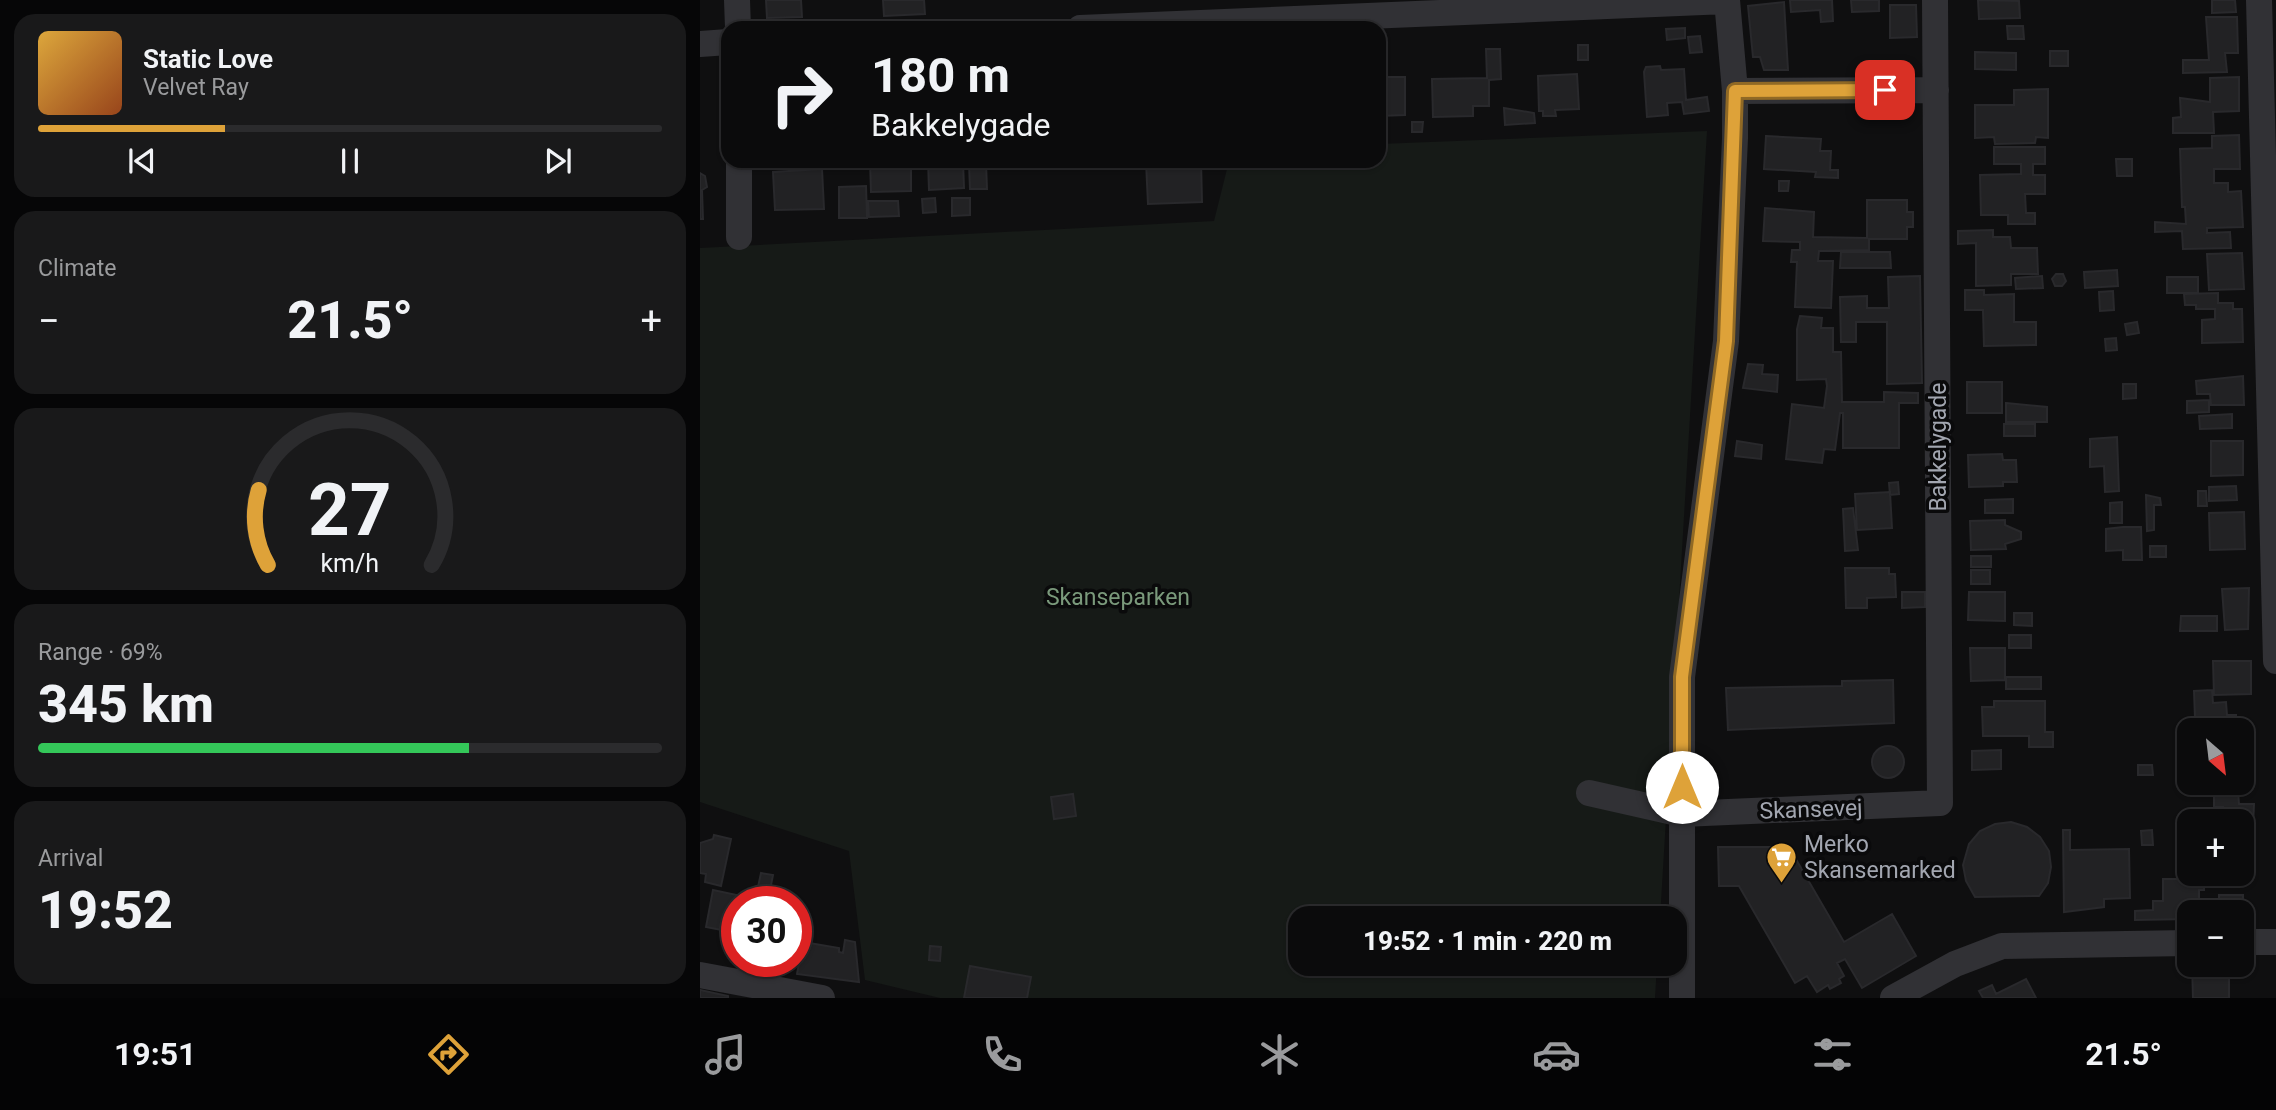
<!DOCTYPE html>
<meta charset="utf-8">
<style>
:root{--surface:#0b0b0c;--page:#19191a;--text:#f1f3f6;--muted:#9a9b9d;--line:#2b2b2d;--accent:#dea239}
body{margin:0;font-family:Roboto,sans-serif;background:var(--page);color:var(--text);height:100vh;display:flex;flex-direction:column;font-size:26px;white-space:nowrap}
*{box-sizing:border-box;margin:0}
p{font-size:23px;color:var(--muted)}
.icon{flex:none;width:38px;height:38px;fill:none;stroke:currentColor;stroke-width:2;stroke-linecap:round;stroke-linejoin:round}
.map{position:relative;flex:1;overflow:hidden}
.drawer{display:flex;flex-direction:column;gap:14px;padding:14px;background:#060607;width:700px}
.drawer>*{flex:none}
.top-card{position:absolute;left:21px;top:21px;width:665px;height:147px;border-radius:21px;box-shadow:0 2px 5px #0004,0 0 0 2px var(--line);background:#0b0b0c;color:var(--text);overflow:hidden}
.needle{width:46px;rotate:152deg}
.fabs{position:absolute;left:1477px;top:718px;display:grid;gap:14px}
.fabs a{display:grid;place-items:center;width:77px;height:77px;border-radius:14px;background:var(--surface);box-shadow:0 2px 5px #0004,0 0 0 2px var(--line);font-size:35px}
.speed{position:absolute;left:21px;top:886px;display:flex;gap:14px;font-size:35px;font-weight:700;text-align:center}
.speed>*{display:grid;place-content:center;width:91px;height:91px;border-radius:50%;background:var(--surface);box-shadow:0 2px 5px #0004,0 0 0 2px var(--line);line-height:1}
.speed .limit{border:10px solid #d22;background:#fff;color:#111}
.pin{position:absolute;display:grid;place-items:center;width:60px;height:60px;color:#fff;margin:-30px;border-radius:14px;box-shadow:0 4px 10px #0006}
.me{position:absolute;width:77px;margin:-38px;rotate:0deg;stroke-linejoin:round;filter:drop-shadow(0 0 5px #0008)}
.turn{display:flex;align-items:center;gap:24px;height:147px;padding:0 35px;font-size:32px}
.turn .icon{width:91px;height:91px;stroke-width:2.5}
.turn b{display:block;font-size:49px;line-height:60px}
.big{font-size:52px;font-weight:800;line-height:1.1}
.drawer .tile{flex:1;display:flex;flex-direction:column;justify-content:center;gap:10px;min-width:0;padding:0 24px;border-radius:21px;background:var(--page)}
.drawer .dial{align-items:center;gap:0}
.dial svg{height:182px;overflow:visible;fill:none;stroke:var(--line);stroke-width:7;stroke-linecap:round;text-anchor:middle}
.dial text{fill:var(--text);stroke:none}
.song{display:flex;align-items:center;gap:21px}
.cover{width:84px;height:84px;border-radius:10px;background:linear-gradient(135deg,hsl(40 70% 55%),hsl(20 70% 35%))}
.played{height:7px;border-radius:4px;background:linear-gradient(90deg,var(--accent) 30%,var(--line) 30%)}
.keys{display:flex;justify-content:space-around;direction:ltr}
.heat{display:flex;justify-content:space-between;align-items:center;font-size:38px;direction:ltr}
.charge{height:10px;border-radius:5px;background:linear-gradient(90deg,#34c759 69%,var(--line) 0)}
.trip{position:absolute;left:588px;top:906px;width:399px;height:70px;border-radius:21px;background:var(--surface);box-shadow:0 2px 5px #0004,0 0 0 2px var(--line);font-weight:800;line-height:70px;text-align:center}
.dock{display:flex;height:112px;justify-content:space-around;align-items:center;background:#040405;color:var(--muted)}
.dock .icon{width:49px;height:49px}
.dock .current{color:var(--accent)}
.dock b{font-size:32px;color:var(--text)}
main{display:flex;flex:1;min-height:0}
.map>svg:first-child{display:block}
</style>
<main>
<section class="drawer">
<div class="tile">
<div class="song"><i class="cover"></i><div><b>Static Love</b><p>Velvet Ray</p></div></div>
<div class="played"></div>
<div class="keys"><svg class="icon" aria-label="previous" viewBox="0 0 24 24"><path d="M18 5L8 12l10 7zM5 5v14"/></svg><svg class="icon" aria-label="pause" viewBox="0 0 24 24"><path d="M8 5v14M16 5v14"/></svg><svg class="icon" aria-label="next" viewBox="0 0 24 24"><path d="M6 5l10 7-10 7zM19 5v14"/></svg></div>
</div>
<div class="tile"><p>Climate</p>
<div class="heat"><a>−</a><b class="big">21.5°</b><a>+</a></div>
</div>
<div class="tile dial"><svg viewBox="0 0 100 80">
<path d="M14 69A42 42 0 1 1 86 69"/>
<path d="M14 69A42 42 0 0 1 10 36" stroke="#dea239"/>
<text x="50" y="56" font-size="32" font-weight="700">27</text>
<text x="50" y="72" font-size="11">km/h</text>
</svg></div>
<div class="tile"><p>Range · 69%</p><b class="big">345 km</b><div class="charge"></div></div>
<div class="tile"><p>Arrival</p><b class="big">19:52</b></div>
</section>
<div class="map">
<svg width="1576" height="998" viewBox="0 0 1576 998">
<rect width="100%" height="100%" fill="#0f0f10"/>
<path fill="#161a17" d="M1007,131L960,919H600V964H957L955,998H240L165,980L149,851L0,802V248L514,221L529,161H679V144Z"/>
<path fill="#222224" stroke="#29292c" stroke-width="2" d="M66,0H101L102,17L67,18Z
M183,0H224L225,14L184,16Z
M1090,0H1132L1133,21L1121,22L1120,10L1091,12Z
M1151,0H1179V11L1152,12Z
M1278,0L1319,1L1320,18L1279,19Z
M1512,0H1535L1536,12L1512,13Z
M1084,2L1088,70H1064L1060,57H1053L1048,6Z
M1190,5H1216L1217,37L1190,38Z
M1506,17H1537L1538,53H1525L1527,72L1483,73V60H1509Z
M1307,26H1323L1324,39H1308Z
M985,28V38L967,40L966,29Z
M1000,36L1002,52L990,53L988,37Z
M878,45H888V60H878Z
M786,49H800L801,79L789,80V106H773V116L733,117L732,79L787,78Z
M1350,51H1368V66H1350Z
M1275,52L1316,53V70L1275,69Z
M960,66L961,70L984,69L986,100L1007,97L1009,111L984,114L982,102L967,103L968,115L947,117L944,72L946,67Z
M877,74L879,109L855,110L856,116H843V111H839L838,76Z
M681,77H705V115L679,116Z
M1539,77V111L1513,112L1514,133H1473V118L1481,117L1480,98L1510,102V78Z
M1348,89V138L1336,137L1335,143L1295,144L1294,137L1275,138V105H1314V90Z
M804,108L834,113L835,123L805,125Z
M712,122H723L722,132H712Z
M1539,135L1540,169H1514V183H1528V192L1541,191L1543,227L1507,228V233L1530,232L1531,248L1483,249L1482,231L1455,232V222L1486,224L1485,207H1482L1480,149L1512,148V136Z
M1066,136L1121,139L1120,151H1131L1130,170H1138V178L1115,177L1116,172L1064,169Z
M1294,147H1345V164H1333V175H1345V194H1325L1326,213H1335V224H1308V215H1281L1280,175L1321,174V164H1294Z
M1416,159H1432V176H1417Z
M170,161H211V191L171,192Z
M228,161H263L264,188L229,190Z
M501,161L502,202L448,204L446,162Z
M286,163L287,189H270L269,164Z
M122,169L124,209L75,210L73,172Z
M0,173L5,176L7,187L2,190L3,219H0Z
M1079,181H1089L1088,191H1079Z
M166,186L167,218H139V187Z
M235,198L236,212L223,213L222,199Z
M252,198H270V215L252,216Z
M1167,200H1207V212H1213V227H1207V239H1169V250L1119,251L1118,261H1133L1131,308L1095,307L1097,262H1091L1092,250H1100V242L1063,241L1065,208L1114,212L1113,237L1167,238Z
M168,201H198L199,216L169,217Z
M1293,230V237H1310L1311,248H1337L1338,274H1311V285L1276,286V243L1258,244V231Z
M1141,252H1190L1191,268H1140Z
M1542,253L1544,289L1509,290L1507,254Z
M1417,270L1418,286L1385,288L1384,272Z
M1356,274H1363L1366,281L1362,286H1355L1352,279Z
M1220,276L1222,383L1187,384V322H1156V342H1141L1140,297L1167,296V308H1189L1188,277Z
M1342,276L1343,288L1316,289L1315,278Z
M1467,277H1498V293H1467Z
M1265,290H1284V295L1314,294V322H1336V345L1284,346L1283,310H1265Z
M1413,291L1414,310L1400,311L1399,292Z
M1518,293V303H1533V309H1542L1543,342L1502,343V320L1515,319V309H1496V305H1485L1484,294Z
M1100,316L1122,318L1121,328H1133V352H1141L1142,402H1184V392L1218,393V403H1199V448H1143V413H1140L1135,450L1124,449L1122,463L1086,459L1092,404L1124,408L1127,386L1126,379L1097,380V329Z
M1437,322L1439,333L1427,335L1425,324Z
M1416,338L1417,350L1406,351L1405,339Z
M1048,364L1063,365L1062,374L1078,375L1077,392L1043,388Z
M1543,376L1544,405H1511L1510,394H1497L1496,381Z
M1267,382H1302V413H1267Z
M1423,384H1436V398L1423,399Z
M1509,400V412L1487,413V401Z
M1306,403L1347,407V422H1306Z
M1532,414V428L1500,429L1499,416Z
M1304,424H1335V436H1304Z
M1417,437L1419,491L1405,492L1404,466L1390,467V439Z
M1037,441L1062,445L1061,459L1035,456Z
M1511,441H1543V475L1511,476Z
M1302,454L1303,460H1316L1317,482H1303V486L1269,487L1268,455Z
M1198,482L1199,494L1190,495L1189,483Z
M1536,486L1537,500L1509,501V487Z
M1498,491H1506L1507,506H1498Z
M1190,492L1192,528L1157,530L1155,494Z
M1446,495L1460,498L1461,505H1454V530L1447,531Z
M1313,499V513H1285V500Z
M1422,502V523H1410V503Z
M1153,508L1158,550L1145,551L1143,509Z
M1544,512L1545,549L1510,550L1509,513Z
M1305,520V525L1321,532V539L1305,544L1306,549L1271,550L1270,521Z
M1423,527H1441L1442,560H1423V550L1406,551V529Z
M1450,546H1466V557H1450Z
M1271,556H1291V567H1271Z
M1145,568H1189V574H1195L1196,597L1167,598V608H1146Z
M1271,570H1290V584H1271Z
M1549,588L1548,629L1525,630L1522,589Z
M1202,592H1225V607L1202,608Z
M1269,592H1305V621L1268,620Z
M1314,613H1332V626L1314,625Z
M1481,616H1517V631H1480Z
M1309,635H1331V648H1309Z
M1270,648H1305V680L1271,681Z
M1513,661H1551V694L1514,695Z
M1306,677H1341V689H1306Z
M1193,680L1194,723L1028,730L1026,688L1142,686V681Z
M1512,690L1513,703L1526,702L1527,715H1536V729L1550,728L1551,763L1542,764V730H1514L1526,729L1525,717L1495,718L1494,691Z
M1294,701H1345V732H1353V747H1329V736H1283L1282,707H1294Z
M1172 762a16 16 0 1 1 32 0a16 16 0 1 1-32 0Z
M1301,750V769L1272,770V751Z
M1438,765H1452L1453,775H1438Z
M1538,791L1539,804H1554L1552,849H1542V821H1515V818H1523V807H1514V792Z
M373,794L376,816L354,819L351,797Z
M1311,822L1327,827L1340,837L1349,851L1351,867L1348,883L1339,896L1275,897L1266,881L1263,865L1269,844L1280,831L1295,824Z
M1363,830H1370V850L1429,849L1430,898L1404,899V907L1364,912Z
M1452,830L1453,845H1442L1441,831Z
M14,835L31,839L21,886L5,882L6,874L0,873V843L13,839Z
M1018,847H1076L1081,855L1090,849L1144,942L1192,914L1216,956L1162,988L1145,959L1137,963L1144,976L1139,979L1141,983L1130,989L1128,985L1117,992L1107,976L1095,983L1039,886H1019Z
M61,873L73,875L70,890L58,887Z
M1494,874H1504V890H1499V912H1489V919L1435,920V911L1453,910V901H1463V879H1494Z
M13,890L46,897V901H37V933L6,927Z
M1519,895H1543V919L1542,912H1519Z
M96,920L105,922L100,946L96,945Z
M145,940L155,942L159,982L97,974L103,942L139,948V952L143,953Z
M230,946L241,947L240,961L229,960Z
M49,961H87L85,972L48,965Z
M1492,964H1529V998H1493Z
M270,966L331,977L327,998H264Z
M1326,979L1336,998H1283L1279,991L1292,985L1296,994Z
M0,990L28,996V998H0Z"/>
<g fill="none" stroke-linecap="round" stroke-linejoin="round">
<path stroke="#313135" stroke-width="26" d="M37,0L38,28
M1559,0L1576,661
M380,28L1027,1
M0,44L28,42
M1035,91L1236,90
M39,161V237
M889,793L982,814L1240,803L1235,0
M1542,942H1576
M0,975L122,998
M982,998V677L1026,341L1035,138V91L1027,0
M1193,998L1255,964L1302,946L1489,943"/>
</g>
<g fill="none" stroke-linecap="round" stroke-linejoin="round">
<defs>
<path id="route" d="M982,787V677L1026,341L1035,91L1185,90"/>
</defs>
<use href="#route" stroke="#906925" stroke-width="18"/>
<use href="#route" stroke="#dea239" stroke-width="12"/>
</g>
<defs>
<symbol id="supermarket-pin" viewBox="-11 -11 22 30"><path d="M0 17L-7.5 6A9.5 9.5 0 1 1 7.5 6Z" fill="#dea239" stroke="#0a0a0b"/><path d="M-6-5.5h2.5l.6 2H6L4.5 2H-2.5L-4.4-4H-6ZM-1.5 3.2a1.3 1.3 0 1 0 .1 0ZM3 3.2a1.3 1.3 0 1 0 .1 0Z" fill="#fff"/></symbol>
</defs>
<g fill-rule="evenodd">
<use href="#supermarket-pin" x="1064" y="840" width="35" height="47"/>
</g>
<g text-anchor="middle" stroke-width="7" stroke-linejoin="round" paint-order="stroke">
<g font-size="23" fill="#a2a6b0" stroke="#0a0a0b">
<text transform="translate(1238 447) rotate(-90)" y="8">Bakkelygade</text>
<text transform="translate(1111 809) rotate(-2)" y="8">Skansevej</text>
</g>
<g font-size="23" fill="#7a997b" stroke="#0a0a0b">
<text x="418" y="605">Skanseparken</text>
</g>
<g font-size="23" fill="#a2a6b0" stroke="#0a0a0b" text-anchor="start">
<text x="1104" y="852">Merko<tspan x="1104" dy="26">Skansemarked</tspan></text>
</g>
</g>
</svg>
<div class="fabs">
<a><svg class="needle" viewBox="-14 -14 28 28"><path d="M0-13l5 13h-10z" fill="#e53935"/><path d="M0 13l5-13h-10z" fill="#9a9b9d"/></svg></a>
<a>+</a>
<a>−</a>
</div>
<div class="speed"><div class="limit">30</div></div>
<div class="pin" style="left:1185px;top:90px;background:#d93025"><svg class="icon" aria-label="arrive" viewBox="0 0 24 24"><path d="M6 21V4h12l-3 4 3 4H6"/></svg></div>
<svg class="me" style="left:982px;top:787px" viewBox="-20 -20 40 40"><circle r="19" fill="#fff"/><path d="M0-13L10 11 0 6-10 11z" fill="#dea239"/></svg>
<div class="trip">19:52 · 1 min · 220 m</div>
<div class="top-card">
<div class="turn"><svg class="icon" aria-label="right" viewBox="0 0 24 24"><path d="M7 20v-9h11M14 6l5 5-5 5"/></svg><div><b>180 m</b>Bakkelygade</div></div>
</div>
</div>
</main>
<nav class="dock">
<b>19:51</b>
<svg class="icon current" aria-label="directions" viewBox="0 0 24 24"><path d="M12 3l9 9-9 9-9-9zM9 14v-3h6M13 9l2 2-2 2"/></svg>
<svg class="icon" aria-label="music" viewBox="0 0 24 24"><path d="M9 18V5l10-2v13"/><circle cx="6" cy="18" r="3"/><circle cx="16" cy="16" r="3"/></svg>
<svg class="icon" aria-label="phone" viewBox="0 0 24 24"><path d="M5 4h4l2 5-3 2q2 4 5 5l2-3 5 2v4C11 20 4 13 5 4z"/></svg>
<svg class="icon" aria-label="climate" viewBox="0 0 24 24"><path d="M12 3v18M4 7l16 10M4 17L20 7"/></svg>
<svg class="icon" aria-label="car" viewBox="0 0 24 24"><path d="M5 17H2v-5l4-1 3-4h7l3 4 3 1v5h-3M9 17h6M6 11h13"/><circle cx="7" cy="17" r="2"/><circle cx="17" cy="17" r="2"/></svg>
<svg class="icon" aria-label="filters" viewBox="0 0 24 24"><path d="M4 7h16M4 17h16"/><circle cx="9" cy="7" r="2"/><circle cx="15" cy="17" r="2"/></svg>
<b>21.5°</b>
</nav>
